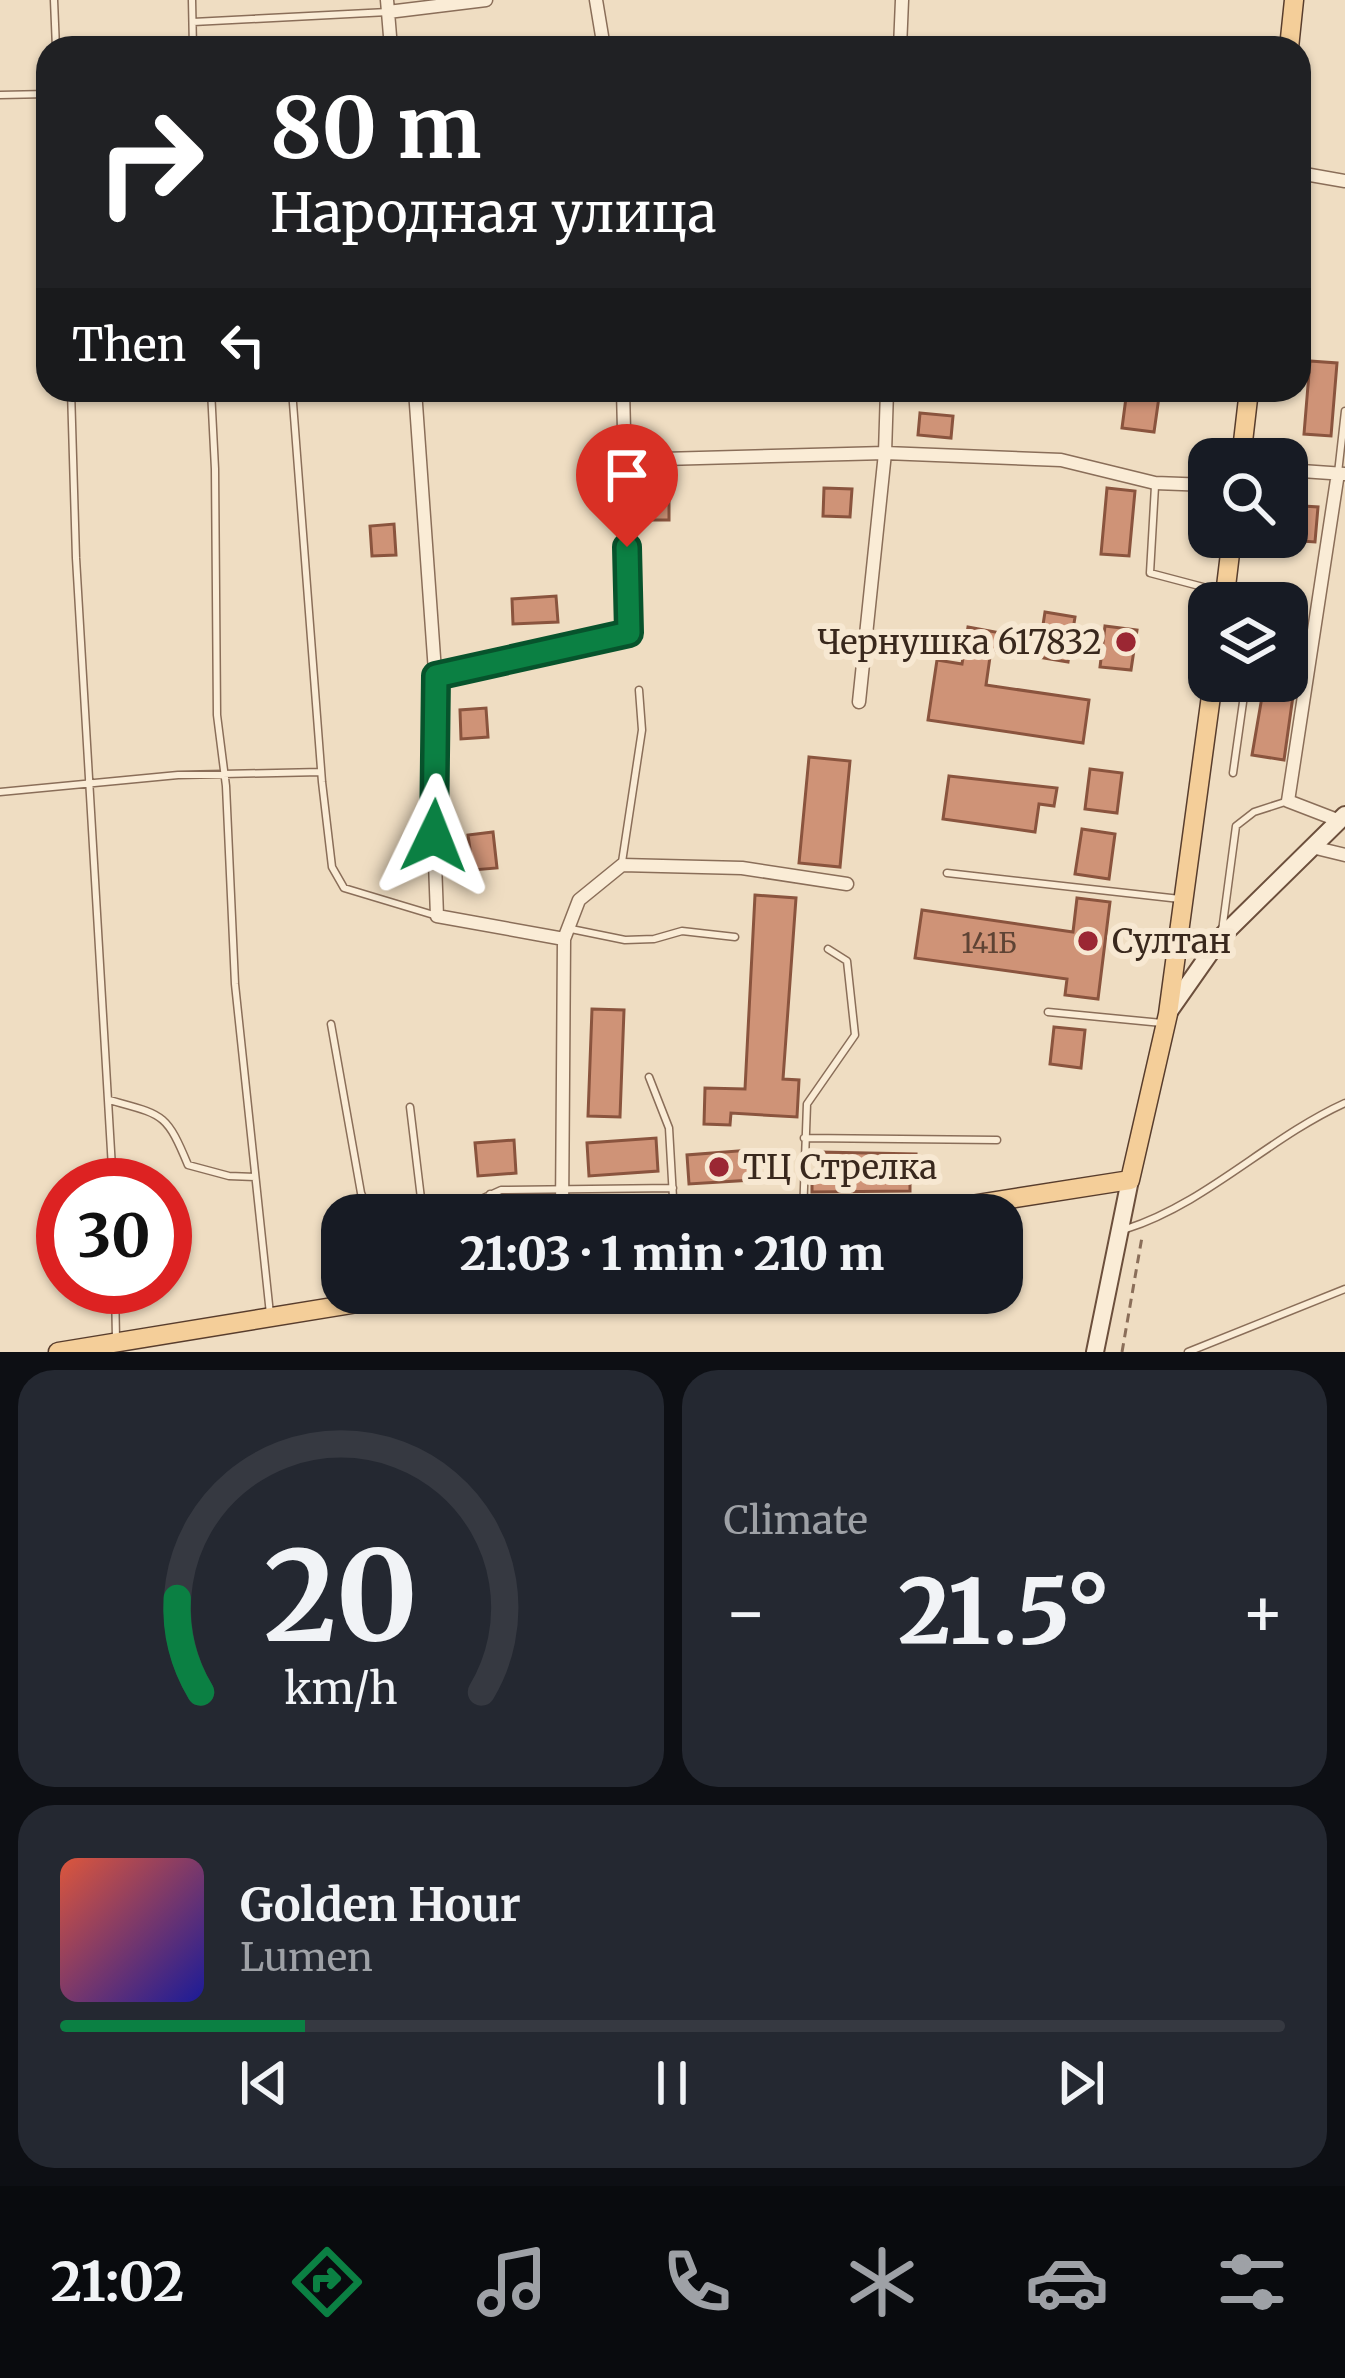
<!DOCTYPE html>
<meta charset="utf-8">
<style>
:root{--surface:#171b24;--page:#242831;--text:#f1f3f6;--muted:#9ea1a6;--line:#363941;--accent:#0b8043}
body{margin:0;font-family:Merriweather,serif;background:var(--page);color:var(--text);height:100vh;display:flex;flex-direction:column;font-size:45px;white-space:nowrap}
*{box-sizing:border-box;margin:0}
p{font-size:39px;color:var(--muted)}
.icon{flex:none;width:66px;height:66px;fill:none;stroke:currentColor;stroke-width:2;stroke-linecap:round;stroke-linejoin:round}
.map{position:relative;height:1352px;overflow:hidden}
.sheet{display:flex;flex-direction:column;gap:18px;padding:18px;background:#0d0f14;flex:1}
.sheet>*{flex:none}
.banner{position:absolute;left:36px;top:36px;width:1275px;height:366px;border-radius:36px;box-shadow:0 3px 9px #0004;background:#202124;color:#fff;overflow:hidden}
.buttons{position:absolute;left:1188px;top:438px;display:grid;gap:24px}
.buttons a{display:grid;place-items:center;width:120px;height:120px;border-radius:24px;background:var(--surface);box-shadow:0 3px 9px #0004;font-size:60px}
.speed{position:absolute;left:36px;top:1158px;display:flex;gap:24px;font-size:60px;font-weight:700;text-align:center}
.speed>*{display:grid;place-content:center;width:156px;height:156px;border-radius:50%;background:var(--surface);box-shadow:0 3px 9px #0004;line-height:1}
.speed .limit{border:18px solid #d22;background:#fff;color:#111}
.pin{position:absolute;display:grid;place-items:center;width:102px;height:102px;color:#fff;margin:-123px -51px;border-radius:50% 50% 50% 0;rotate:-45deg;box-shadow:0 0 12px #0007}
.pin .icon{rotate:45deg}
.me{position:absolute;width:132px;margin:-66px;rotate:2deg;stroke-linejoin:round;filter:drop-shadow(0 0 9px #0008)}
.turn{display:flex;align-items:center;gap:42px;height:252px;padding:0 36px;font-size:54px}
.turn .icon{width:156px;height:156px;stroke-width:2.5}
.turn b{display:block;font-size:84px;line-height:102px}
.then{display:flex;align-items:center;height:114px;padding:0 36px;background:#0003;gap:24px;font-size:45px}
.big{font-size:90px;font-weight:800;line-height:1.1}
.sheet .tile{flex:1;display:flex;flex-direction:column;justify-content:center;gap:18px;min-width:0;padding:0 42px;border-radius:36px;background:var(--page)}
.sheet .dial{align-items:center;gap:0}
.dial svg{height:312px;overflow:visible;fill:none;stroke:var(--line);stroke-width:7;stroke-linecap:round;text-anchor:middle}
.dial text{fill:var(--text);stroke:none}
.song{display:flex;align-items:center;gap:36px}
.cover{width:144px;height:144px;border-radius:18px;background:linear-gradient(135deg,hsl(10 70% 55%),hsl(240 70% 35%))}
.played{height:12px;border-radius:6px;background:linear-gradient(90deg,var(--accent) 20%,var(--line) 20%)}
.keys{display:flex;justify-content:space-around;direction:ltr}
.heat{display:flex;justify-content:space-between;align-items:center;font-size:66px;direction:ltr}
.sheet .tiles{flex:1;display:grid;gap:18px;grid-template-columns:1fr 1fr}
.tile:last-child{grid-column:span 2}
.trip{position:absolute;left:321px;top:1194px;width:702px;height:120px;border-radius:36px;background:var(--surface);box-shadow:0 3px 9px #0004;font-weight:800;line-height:120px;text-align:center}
.menu{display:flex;height:192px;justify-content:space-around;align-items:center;background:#090b0e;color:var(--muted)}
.menu .icon{width:84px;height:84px}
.menu .active{color:var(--accent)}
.menu b{font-size:54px;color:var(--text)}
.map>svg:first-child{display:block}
</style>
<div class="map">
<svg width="1345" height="1352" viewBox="0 0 1345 1352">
<rect width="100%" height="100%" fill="#efddc2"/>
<path fill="#cf9377" stroke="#8a543e" stroke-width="3" d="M1310,361L1337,363L1331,436L1304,434Z
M1127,390H1160L1154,432L1122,428Z
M920,413L953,416L951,438L918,435Z
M643,488H669V520H644Z
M824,488L852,489L850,517L823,516Z
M1107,488L1135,491L1129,556L1101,554Z
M1287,505L1318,507L1315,542L1287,540Z
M394,524L396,555L372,556L370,526Z
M556,596L558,622L513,624L512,599Z
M1045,612L1075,617L1068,662L1038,657Z
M1105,626L1137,630L1131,670L1100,667Z
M968,627L1017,636L1014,654L991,650L986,685L1089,700L1083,743L928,720L937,660L962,664Z
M1263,691L1293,696L1284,760L1252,755Z
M486,708L488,737L461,739L460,710Z
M809,757L850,761L840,867L799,863Z
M1090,769L1122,773L1117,813L1085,809Z
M949,776L1057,788L1054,806L1039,804L1035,832L943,819Z
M1082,829L1115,834L1109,879L1075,874Z
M493,832L497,868L473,870L468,835Z
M755,895L796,898L783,1079L799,1080L797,1117L731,1113L730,1125L704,1124L705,1088L745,1089Z
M1077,898L1110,902L1098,999L1065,995L1067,979L915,958L922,910L1073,932Z
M592,1009L624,1010L620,1117L588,1116Z
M1054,1027L1085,1030L1081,1068L1050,1064Z
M656,1138L658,1171L589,1176L587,1143Z
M514,1140L516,1173L478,1176L475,1143Z
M750,1150L752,1180L689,1184L687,1155Z
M819,1152L916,1154L915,1169H910V1191L812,1192V1175H819Z"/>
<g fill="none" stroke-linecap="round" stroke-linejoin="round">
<defs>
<path id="lane" d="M54,0L56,48
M192,0L193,48
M193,22L388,12
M0,95L48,94
M71,390L76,558L113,1185
M211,390L215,469L217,715L226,786L235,984L270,1314
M292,390L322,782L332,867L344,888L437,916
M1338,473L1345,411
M1155,486L1150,573L1222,592
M1233,773L1246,681
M0,792L178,775L321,772
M622,862L642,730L639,690
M947,873L1180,899
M571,929L625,940L654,939L682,931L735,937
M1222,931L1236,826L1254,812L1285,802
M1048,1012L1162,1023
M331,1024L361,1193L371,1215
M649,1077L669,1128L674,1215
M109,1100C163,1115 166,1112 188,1165L229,1176L255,1177
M410,1107L423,1215
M804,1138L997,1140
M490,1194L504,1215
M674,1207L729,1204L746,1208L751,1215
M446,1215L501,1190L673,1188
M803,1215L807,1104L855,1035L847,961L828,949
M1126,1229C1207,1203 1268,1138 1345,1103
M115,1287L116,1339
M629,1293L636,1305L703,1293
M1188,1352L1345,1289"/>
<path id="street" d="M387,0L391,48
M596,0L604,48
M388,12L486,0
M900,48L902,0
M1299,173L1345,181
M415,390L438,714L434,836L437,916L564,939
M626,460L885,453L1061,460L1155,483L1209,485
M1287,470L1345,474
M1338,473L1288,801L1340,821
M436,676L629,633L623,390
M859,702L885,453L887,390
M1312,847L1345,855
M562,1215L564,939L579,900L622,865L742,868L847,884"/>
<path id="secondary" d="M1168,1013L1222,936L1345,815
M1095,1352L1130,1180"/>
<path id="primary" d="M1289,48L1294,0
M1241,459L1249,390
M1224,603L1232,537
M908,1215L1130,1180L1168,1014L1213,681
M58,1352L419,1293"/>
</defs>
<use href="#lane" stroke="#8a6e59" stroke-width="9"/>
<use href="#street" stroke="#8a6e59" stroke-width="15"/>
<use href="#secondary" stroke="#6c4f3c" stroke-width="20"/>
<use href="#primary" stroke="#583d2d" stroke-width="21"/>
<path stroke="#8a6e59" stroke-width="3" stroke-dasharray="9 6" stroke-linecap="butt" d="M1122,1352L1142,1237"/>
<use href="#lane" stroke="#faecd6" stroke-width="6"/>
<use href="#street" stroke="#faecd6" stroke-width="12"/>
<use href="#secondary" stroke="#faecd6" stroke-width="16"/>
<use href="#primary" stroke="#f4ce99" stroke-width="18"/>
</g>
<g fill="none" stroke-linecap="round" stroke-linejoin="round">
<defs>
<path id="route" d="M434,836L436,676L629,633L627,547"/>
</defs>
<use href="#route" stroke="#07532c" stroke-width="30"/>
<use href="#route" stroke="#0b8043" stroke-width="21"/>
</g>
<g fill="#9b2733" stroke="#f7e8d2" stroke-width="4.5">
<circle cx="1126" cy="642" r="12"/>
<circle cx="1088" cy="941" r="12"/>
<circle cx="719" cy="1167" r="12"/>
</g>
<g text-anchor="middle" stroke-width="12" stroke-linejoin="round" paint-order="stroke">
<g font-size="27" fill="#5e4334">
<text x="989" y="953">141Б</text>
</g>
<g font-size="33" fill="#39281d" stroke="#f7e8d2" text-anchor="start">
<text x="1102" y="654" text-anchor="end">Чернушка 617832</text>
<text x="1112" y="953">Султан</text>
<text x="743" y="1179">ТЦ Стрелка</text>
</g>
</g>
</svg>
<div class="buttons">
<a><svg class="icon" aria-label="search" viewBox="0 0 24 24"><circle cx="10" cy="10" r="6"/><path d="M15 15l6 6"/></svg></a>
<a><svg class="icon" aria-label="layers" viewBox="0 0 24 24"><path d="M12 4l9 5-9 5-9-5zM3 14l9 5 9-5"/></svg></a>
</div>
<div class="speed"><div class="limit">30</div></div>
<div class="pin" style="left:627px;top:547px;background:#d93025"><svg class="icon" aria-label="arrive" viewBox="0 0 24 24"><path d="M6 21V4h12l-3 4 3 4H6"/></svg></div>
<svg class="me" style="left:434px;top:836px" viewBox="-20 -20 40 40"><path d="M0-17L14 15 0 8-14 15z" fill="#0b8043" stroke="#fff" stroke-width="4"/></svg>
<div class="trip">21:03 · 1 min · 210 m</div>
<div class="banner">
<div class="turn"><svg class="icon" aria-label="right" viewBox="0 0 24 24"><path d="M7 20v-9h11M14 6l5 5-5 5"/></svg><div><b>80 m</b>Народная улица</div></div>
<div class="then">Then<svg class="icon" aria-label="left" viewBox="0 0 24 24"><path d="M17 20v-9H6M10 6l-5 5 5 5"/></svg></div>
</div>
</div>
<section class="sheet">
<div class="tiles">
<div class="tile dial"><svg viewBox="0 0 100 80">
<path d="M14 69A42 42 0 1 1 86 69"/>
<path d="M14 69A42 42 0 0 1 8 45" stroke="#0b8043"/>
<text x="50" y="56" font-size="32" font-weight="700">20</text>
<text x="50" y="72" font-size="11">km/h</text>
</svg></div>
<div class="tile"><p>Climate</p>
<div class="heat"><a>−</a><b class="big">21.5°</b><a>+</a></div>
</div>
<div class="tile">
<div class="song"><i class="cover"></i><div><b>Golden Hour</b><p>Lumen</p></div></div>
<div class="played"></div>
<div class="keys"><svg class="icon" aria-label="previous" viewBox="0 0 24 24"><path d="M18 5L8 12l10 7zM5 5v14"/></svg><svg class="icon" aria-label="pause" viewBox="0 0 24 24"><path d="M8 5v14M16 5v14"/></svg><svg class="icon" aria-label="next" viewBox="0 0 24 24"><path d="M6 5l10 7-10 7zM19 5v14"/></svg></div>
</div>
</div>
</section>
<nav class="menu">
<b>21:02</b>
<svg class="icon active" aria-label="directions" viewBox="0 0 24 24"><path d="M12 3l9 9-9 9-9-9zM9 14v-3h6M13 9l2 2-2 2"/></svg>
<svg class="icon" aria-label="music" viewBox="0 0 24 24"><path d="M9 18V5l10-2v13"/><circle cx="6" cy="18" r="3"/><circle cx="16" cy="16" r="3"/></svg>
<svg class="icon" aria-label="phone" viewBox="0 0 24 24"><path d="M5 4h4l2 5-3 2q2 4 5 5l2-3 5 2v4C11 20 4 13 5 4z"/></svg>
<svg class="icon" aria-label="climate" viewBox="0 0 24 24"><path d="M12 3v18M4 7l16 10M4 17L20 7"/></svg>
<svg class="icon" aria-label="car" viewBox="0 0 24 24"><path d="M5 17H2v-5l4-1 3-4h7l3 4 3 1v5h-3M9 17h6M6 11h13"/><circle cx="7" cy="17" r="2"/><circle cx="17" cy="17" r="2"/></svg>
<svg class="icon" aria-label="filters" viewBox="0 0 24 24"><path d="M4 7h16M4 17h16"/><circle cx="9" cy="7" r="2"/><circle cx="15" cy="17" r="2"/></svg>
</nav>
